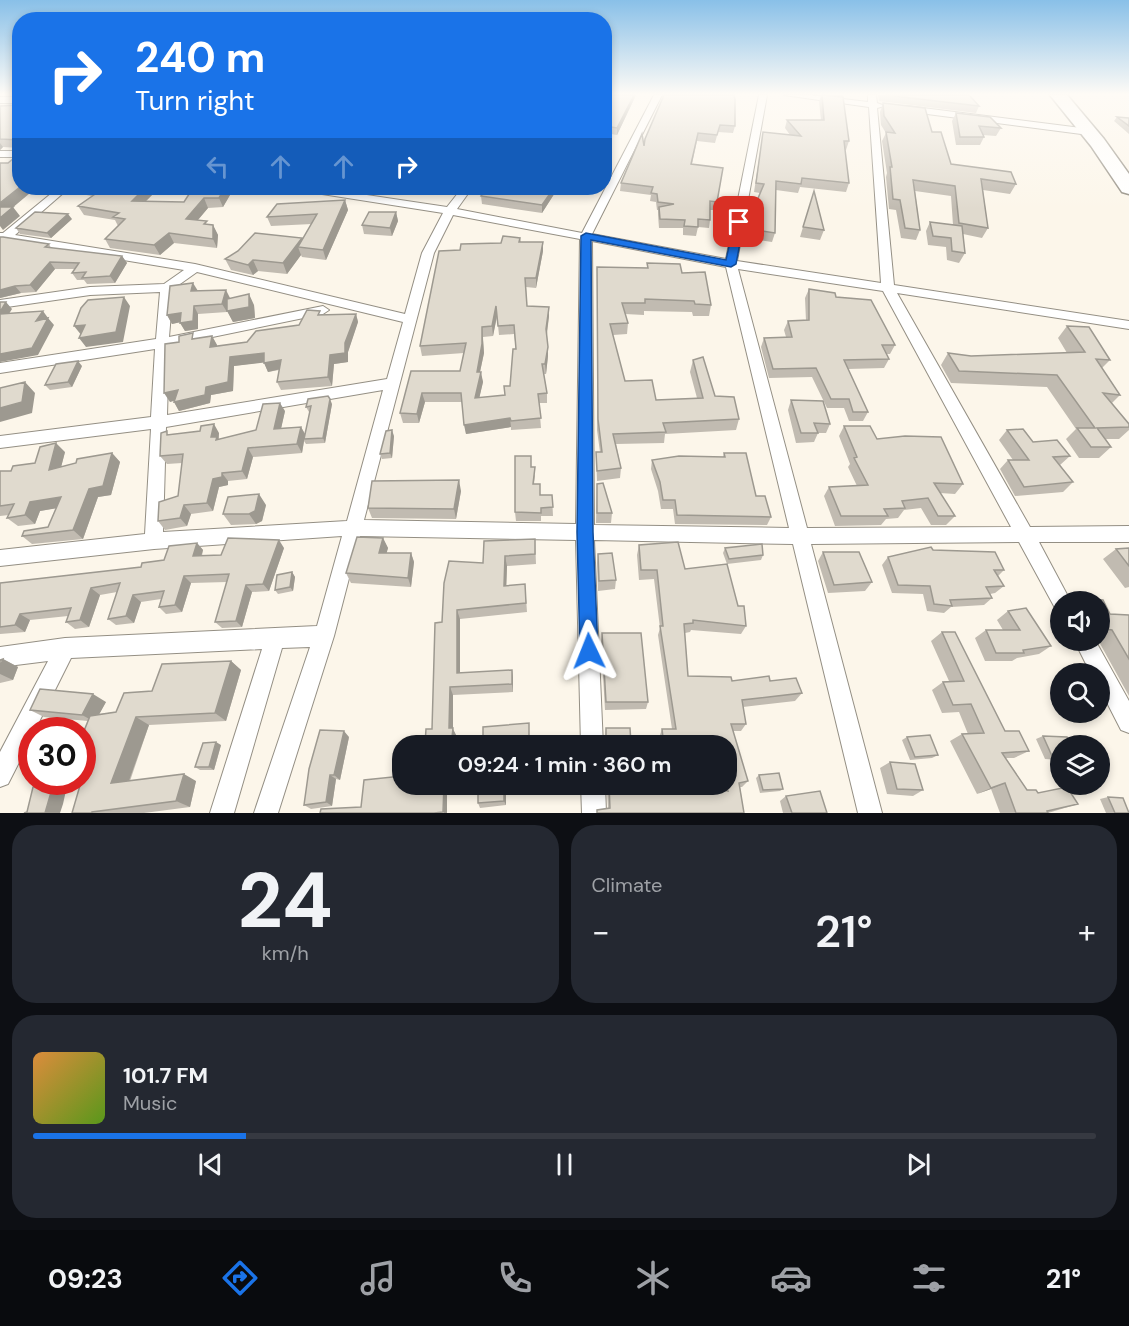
<!DOCTYPE html>
<meta charset="utf-8">
<style>
:root{--surface:#171b24;--page:#242831;--text:#f1f3f6;--muted:#9ea1a6;--line:#363941;--accent:#1a73e8}
body{margin:0;font-family:"DM Sans",sans-serif;background:var(--page);color:var(--text);height:100vh;display:flex;flex-direction:column;font-size:22px;white-space:nowrap}
*{box-sizing:border-box;margin:0}
p{font-size:20px;color:var(--muted)}
.icon{flex:none;width:33px;height:33px;fill:none;stroke:currentColor;stroke-width:2;stroke-linecap:round;stroke-linejoin:round}
.map{position:relative;height:813px;overflow:hidden}
.panel{display:flex;flex-direction:column;gap:12px;padding:12px;background:#0d0f14;flex:1}
.panel>*{flex:none}
.hud{position:absolute;left:12px;top:12px;width:600px;height:183px;border-radius:24px;box-shadow:0 3px 9px #0003;background:#1a73e8;color:#fff;overflow:hidden}
.controls{position:absolute;left:1050px;top:591px;display:grid;gap:12px}
.controls a{display:grid;place-items:center;width:60px;height:60px;border-radius:50%;background:var(--surface);box-shadow:0 3px 9px #0003;font-size:30px}
.speed{position:absolute;left:18px;top:717px;display:flex;gap:12px;font-size:30px;font-weight:700;text-align:center}
.speed>*{display:grid;place-content:center;width:78px;height:78px;border-radius:50%;background:var(--surface);box-shadow:0 3px 9px #0003;line-height:1}
.speed .limit{border:9px solid #d22;background:#fff;color:#111}
.pin{position:absolute;display:grid;place-items:center;width:51px;height:51px;color:#fff;margin:-26px;border-radius:12px;box-shadow:0 3px 9px #0006}
.me{position:absolute;width:66px;margin:-33px;rotate:358deg;stroke-linejoin:round;filter:drop-shadow(0 0 4px #0008)}
.turn{display:flex;align-items:center;gap:21px;height:126px;padding:0 24px;font-size:27px}
.turn .icon{width:78px;height:78px;stroke-width:2.5}
.turn b{display:block;font-size:42px;line-height:51px}
.lanes{display:flex;align-items:center;height:57px;padding:0 24px;background:#0003;justify-content:center;gap:30px;direction:ltr}
.lanes .off{opacity:.35}
.big{font-size:45px;font-weight:600;line-height:1.1}
.panel .widget{flex:1;display:flex;flex-direction:column;justify-content:center;gap:9px;min-width:0;padding:0 21px;border-radius:24px;background:var(--page)}
.panel .dial{align-items:center;gap:0}
.dial b{font-size:78px;line-height:1}
.song{display:flex;align-items:center;gap:18px}
.cover{width:72px;height:72px;border-radius:9px;background:linear-gradient(135deg,hsl(30 70% 55%),hsl(90 70% 35%))}
.played{height:6px;border-radius:3px;background:linear-gradient(90deg,var(--accent) 20%,var(--line) 20%)}
.keys{display:flex;justify-content:space-around;direction:ltr}
.heat{display:flex;justify-content:space-between;align-items:center;font-size:33px;direction:ltr}
.panel .tiles{flex:1;display:grid;gap:12px;grid-template-columns:1fr 1fr}
.widget:last-child{grid-column:span 2}
.trip{position:absolute;left:392px;top:735px;width:345px;height:60px;border-radius:24px;background:var(--surface);box-shadow:0 3px 9px #0003;font-weight:600;line-height:60px;text-align:center}
.tabs{display:flex;height:96px;justify-content:space-around;align-items:center;background:#090b0e;color:var(--muted)}
.tabs .icon{width:42px;height:42px}
.tabs .on{color:var(--accent)}
.tabs b{font-size:27px;color:var(--text)}
.map>svg:first-child{display:block}
</style>
<div class="map">
<svg width="1129" height="813" viewBox="0 0 1129 813">
<rect width="100%" height="100%" fill="#fcf6ea"/>
<g fill="none" stroke-linecap="round" stroke-linejoin="round">
<defs>
<path id="street" d="M654,95H662L592,234L726,259L759,95H767L737,261L881,283L869,107L784,95H810L868,102V95H876L877,103L885,106L877,108L894,285L1129,321V329L897,293L1030,527L1129,526V542H1039L1071,602H1060V611L1055,608L1019,542L811,544L882,813H858L793,544L594,540L603,746H581L576,540L360,536L334,636L278,813H254L310,647L282,648L234,813H210L262,649L71,658L35,730H32V737L8,784L0,787V752L48,661L0,667V647L65,638L317,626L342,536L154,549L0,566V550L145,534L151,429L0,448V436L151,417L155,349L0,373V363L156,339L160,292L90,295L0,308V300L90,287L164,284L184,270L8,241L0,243V233H3L58,188H69L15,235L195,264L405,314L422,253L443,213L303,191L298,188H320L447,207L462,188H472L457,209L582,233ZM453,215L580,239L576,524L364,520L434,253ZM592,241L726,267L789,528L594,525ZM738,269L883,291L1011,527L807,528ZM197,272L403,322L387,379L167,415L169,346L323,314L329,310L323,306L169,337L173,289ZM383,390L347,521L163,532L166,427Z
M0,97H20V103H0Z
M907,106L1089,129L1094,132L1089,135L904,111V107Z
M0,151H20V157H0Z
M1074,640H1095L1129,701V733L1121,730L1100,689V674H1091Z
M581,784H605L606,813H582Z"/>
<path id="highway" d="M1050,95H1067L1104,139L1129,174V194L1122,192L1091,146Z"/>
</defs>
<use href="#street" stroke="#948f84" stroke-width="2"/>
<use href="#highway" stroke="#948f84" stroke-width="3"/>
<use href="#street" fill="#fff" fill-rule="evenodd"/>
<use href="#highway" fill="#fff" fill-rule="evenodd"/>
</g>
<path fill="#c1bbb1" fill-rule="evenodd" d="M604,95H636L617,135L605,133V126L607,122H604Z
M664,95L735,126L733,133L718,132L715,143L697,141L692,164L723,168L716,210H710V220L709,228L698,227L696,236L683,235V228H659L658,215V210H657L656,202L650,201L651,195L620,191L621,183L644,144Z
M820,95H843V97L836,96L849,141L846,150H845L849,183L846,192L800,187L798,193L776,190L775,233L772,242L747,238V218L749,209L753,210L760,193L754,192L763,132L790,135L785,128L787,120H821L819,102L821,95Z
M878,95H969L979,106L976,113L879,101Z
M883,103L932,132L951,164L1016,184L1010,194L983,190L988,228L982,238L963,234L965,253L959,263L947,260L946,247L928,245L926,231L930,222L953,225L951,196L915,191L920,230L916,240L901,238L896,210L889,209L886,177L887,173L882,141L886,133L881,125L880,112Z
M20,105V148L3,147L0,150V106Z
M956,113L1001,128L996,136L983,135L984,137L980,145H956L952,121Z
M1117,117L1129,118V134L1114,121Z
M72,188H159L145,202H184L193,188L230,195L223,207L208,208L198,220L209,225H213L218,235L217,248L174,243L160,255L110,248L105,239L118,226L115,220L84,215L78,206L92,196L75,193Z
M381,188H442L436,195Z
M486,188H558L542,213L482,204L481,196Z
M814,191L824,230L820,240L800,237Z
M345,200L348,210L326,260L302,257L301,255L287,274L258,271L253,275L231,270L225,259L303,239L312,224L271,226L267,217Z
M396,212L398,221L392,236L364,234L362,225Z
M72,219L51,238L20,234L16,228Z
M0,237L49,244L51,248L122,256L127,263L115,283L87,284L84,280H77L72,273L75,269H55L36,292L21,293L0,298Z
M520,238L521,242H543V251L536,288L526,287L527,306L549,316L547,335L548,356L546,374H544L547,393V403H539L541,428L511,430V427L466,434L462,402H425L419,423H403L400,413L411,371H460L464,353L422,356L420,346L460,250L501,243ZM497,316L499,335L514,334L516,349L510,386L505,395L479,398L483,382L480,372L484,353L483,337L493,336Z
M647,263L682,273L711,305L709,316H693L692,312L644,311V315L625,314L628,323L627,334L613,335L625,381L656,400L697,398L690,372L693,360L715,396L739,419L736,430L665,434L664,443L616,444L621,468L620,478L597,481L596,452H600L597,430V267L647,268Z
M809,289L836,297L895,345L890,354H886L889,359L884,368L848,369L868,412L863,421H849L844,408H827L812,377L769,378L761,347L764,338L786,337L784,330L788,321H806L805,298Z
M197,291L230,298L254,305L255,318L233,322L227,310V312L198,314V329L185,331L180,322L172,324L167,315Z
M356,314L358,322L348,352V362L334,364L332,386L281,390L277,382L279,370L268,372L264,362L234,366L233,391L211,395L210,403L179,411L174,402V400L170,402L179,342L212,336L217,345V346L247,342L299,325L322,315Z
M1067,326L1110,360L1102,368L1120,395L1112,403L1129,424V430L1119,439H1106L1111,447L1099,458H1079L1066,439L1076,429L1047,387L951,383L941,365L948,353L971,356L1067,353L1058,338Z
M82,366L72,387L50,390L45,385Z
M791,400L830,424L826,433H818L814,442L796,443L788,410Z
M332,404L325,443L306,444L304,441L302,453L253,457L247,479L228,481V485L219,487L213,511L191,514L187,526L165,530L158,521L178,496L182,463L167,464L160,456L169,434L219,433V439L256,430L285,411L281,428L301,427L305,434L310,412H309L306,407Z
M844,426L877,439L963,484L955,494L940,493L955,516L946,525H931L921,508L904,510L898,518L886,519L881,525L835,526L824,496L829,487L857,486L848,467L850,464L839,436Z
M1007,430L1033,442L1070,456L1060,465L1073,482L1063,492L1015,496L1000,469L1008,460H1013L999,440Z
M394,436L392,458L382,459L380,454Z
M65,452L61,467L112,453L120,462L111,495L98,497L83,539L32,544L22,536L48,527L56,508L40,511L35,524L18,526L7,518L9,515L0,516V471H11L35,463Z
M724,453L771,517L767,525L675,524L673,509H661L658,491L651,469L652,460L723,457Z
M532,467L535,476L534,484L541,495H552L553,516H541V521H516L515,512Z
M597,484L612,513L611,523H596Z
M461,491L456,519L372,518L368,508Z
M266,505L262,521L256,524L231,525L223,514Z
M383,538L388,548L386,553H411L414,562L411,587L351,583L346,573Z
M535,539L536,564L507,566L506,586L525,584L527,612L460,619V673L512,670L513,678V692L453,695V729L456,735L455,746H419L425,744L432,729L442,622L483,563Z
M197,543L203,550L202,556L221,555L284,548L269,591L252,592L242,627L222,628L215,622L227,582L191,583L182,612L166,614L159,607L161,599L141,602L134,623L116,625L108,619L117,592L100,595L89,627L75,629L66,622L68,616L30,620L25,632L0,634V583L141,567L164,560Z
M639,545L685,569L738,606L746,626L741,634L691,630L690,632L685,633L688,676L732,681H770L802,693L795,701L743,707L746,724L741,731H733L748,781L742,787H740L744,813H597V810L608,808L607,784H627V790L661,784H690L721,790L720,784H726V746H661L660,735L662,729H672L658,635L660,628L654,579L639,580L637,555Z
M725,548L763,555L761,560L727,564L723,553Z
M1129,548V587L1125,588L1103,559L1116,549Z
M933,550L1004,570L998,576L1004,586L995,593L990,594L992,598L984,605L951,607L944,613L927,611L923,594L892,593L882,565L888,557Z
M823,552L872,582L865,591L828,593L818,561Z
M598,554L616,580L615,589L598,591L597,563Z
M292,572L295,577L293,591L278,594L275,590Z
M1085,599L1103,600L1110,614L1129,615V696L1098,640H1100V602H1082Z
M1008,611L1051,646L1039,654L1017,658L1012,661H985L975,638L986,630H1003L997,620Z
M942,632L1005,731L1029,751L1014,758H1006L1027,790L1078,804L1048,813H1000L991,789L977,794L950,741L962,734H968L959,712L942,713L932,690L943,682L949,681L931,641Z
M602,633L648,702L646,709L605,710L601,641Z
M3,659L18,667L13,680L0,683V660Z
M231,661L241,670L226,721L149,725L130,781H196L190,807L144,813H72L82,782V736L88,721L44,717L30,710L106,702L99,714L116,712L152,691Z
M606,728L631,744V746H600L601,742L605,740Z
M1043,736L1060,746V760L1045,759L1036,739Z
M349,737L340,780L336,779L332,806L311,809L304,805Z
M907,737L938,755L932,758L910,760L902,740Z
M221,745L214,770H200L195,767Z
M890,762L923,790L913,796L887,794L880,768Z
M759,775L783,789L780,791L760,793L756,778Z
M482,784H506V805L480,808L478,803Z
M786,796L827,813H783L780,801Z
M1108,797L1129,813H1106L1100,799Z"/>
<path fill="#9d9990" d="M634,95H636L617,135V128Z
M0,143L3,147L0,150Z
M20,187L36,188L11,209L13,207L20,216L3,230L0,226V203Z
M145,188H159L137,210L132,201Z
M225,188H226L230,195L223,207L219,198Z
M435,188H442L436,195Z
M554,188H558L542,213V205Z
M204,198L208,208L191,228L186,219Z
M345,200L348,210L326,260L323,250Z
M396,212L398,221L392,236L390,228Z
M68,214L72,219L51,238L47,233Z
M213,225L218,235L217,248L213,239Z
M169,233L174,243L160,255L154,245Z
M302,238L306,248L298,247L301,255L287,274L283,263Z
M543,242V251L536,288V278Z
M122,256L127,263L115,283L110,276Z
M253,260L258,271L253,275L248,265Z
M50,262L55,269L36,292L30,285Z
M193,283L198,291H191Z
M15,286L21,293L0,298V290Z
M226,290L230,298L227,312L222,304Z
M249,294L254,305L255,318L233,322L227,311Z
M124,297L130,306L123,342L86,347L79,338Z
M6,302L12,309L4,322L0,317V312Z
M194,306L198,314V329L185,331L180,323Z
M496,306L497,316L493,336L492,326Z
M549,307V316L546,338V329Z
M43,311L48,318L42,328L36,321Z
M181,313L186,321L172,324L167,315Z
M356,314L358,322L348,352V362L334,364L332,386L328,377L330,355L345,343Z
M48,318L54,325L38,355L0,362V354Z
M85,325L82,336L74,326Z
M482,327L484,353L478,381L477,372Z
M212,336L217,345L215,356L210,347Z
M548,347V356L546,374L545,364Z
M264,353L268,362L234,366L233,391L211,395L210,403L179,411L174,402L206,387L230,357Z
M281,360L285,368L268,372L264,363Z
M78,361L82,366L72,387L68,382Z
M481,372L483,382L477,408L475,398Z
M25,382L35,393L32,413L0,422V408Z
M178,390L184,398L170,402L164,393Z
M422,393L425,402L419,423L417,414Z
M330,399L332,404L325,443L323,438Z
M280,403L285,411L279,438L274,429Z
M510,418L511,427L466,434L464,425Z
M214,424L219,433L218,442L211,437Z
M301,427L306,436L304,439V441L302,453L297,444Z
M392,430L394,436L392,458L390,453Z
M56,443L65,452L58,479L49,470Z
M248,448L253,457L247,479L242,471Z
M112,453L120,462L111,495L98,497L83,539L73,530L89,489Z
M222,473L228,481V485L219,487L213,511L207,503L213,479Z
M459,480L461,491L456,519L454,509Z
M259,494L266,505L262,521L256,524L249,514Z
M61,497L70,506L40,511L35,524L25,515L30,502Z
M184,505L191,514L187,526L180,518Z
M383,538L388,548L384,563L379,553Z
M279,540L284,548L269,591L263,584Z
M197,543L203,550L199,563L193,556Z
M411,553L414,562L411,587L408,578Z
M505,556L507,566L506,596L504,586Z
M292,572L295,577L293,591L290,587Z
M184,576L191,583L182,612L175,605Z
M246,585L252,592L242,627L236,621Z
M91,588L100,595L89,627L80,620Z
M133,595L141,602L134,623L126,616Z
M457,610L460,619V681L457,673Z
M20,614L30,620L25,632L15,625Z
M3,659L18,667L13,680L0,674V667Z
M231,661L241,670L226,721L215,713Z
M512,670L513,678V692L512,684Z
M450,687L453,695V729L456,735L455,746H451L449,728Z
M93,694L106,702L95,722L82,715Z
M136,717L149,725L126,789L111,783Z
M344,731L349,737L340,780L334,775Z
M216,742L221,745L214,770L209,767Z
M184,774L196,781L190,807L176,801Z
M330,775L336,779L332,806L326,802Z
M54,782L67,786L63,804L60,813H45Z
M1005,783L991,789L977,794L991,788Z
M444,784H445L447,788V813H444L443,812Z
M504,784H506V805L504,801Z"/>
<path fill="#e0dace" stroke="#9d9990" stroke-width="1.5" fill-rule="evenodd" d="M604,95H634L617,128L605,126L610,116L604,115Z
M664,95H734L735,99V126L720,125L717,135L698,133L691,164L723,168L717,202L710,201V220L698,219V227L684,226L685,220L660,219L659,207L674,204L658,202L657,194L651,193L653,187L621,183L642,134L644,146L645,139Z
M822,95L843,97L849,141H844L849,183L802,178L801,184L776,181L775,233L749,229V209L753,210L764,184L756,183L763,132L801,136L787,120H824Z
M885,95H969L979,106Z
M883,103L925,108L932,132H941L951,164L1011,172L1016,184L981,179L988,228L959,223L955,186L913,180L920,230L905,228L900,200L893,199L890,167H892L886,132L895,133L884,116Z
M19,105L20,140L0,139V106Z
M956,113L990,117L1001,128L979,126L984,137H960Z
M1117,117L1129,118V126Z
M20,153V187L0,203V163H8Z
M88,188H145L132,201L184,202L193,188H225L219,198H204L186,219L207,221L204,224L213,225V239L169,233L154,245L105,239L125,219L113,217L119,213L78,206L101,190Z
M486,188H554L542,205L481,196Z
M814,191L824,230L803,227Z
M345,200L323,250L298,247L317,214L267,217L277,204Z
M0,207H13L0,218Z
M35,212L68,214L47,233L16,228Z
M369,212H396L390,228L362,225Z
M930,222L962,226L965,253L952,251L951,238L933,236Z
M255,233L302,238L283,263L253,260L248,265L225,259L238,251Z
M503,236L520,238L519,242H543L536,278H525L527,306L549,307L546,329L548,347L545,364H542L547,393L538,394L541,418L511,421L510,418L464,425L461,393H422L417,414L400,413L411,371H460L466,343L420,346L439,251L460,250L461,244L501,243ZM496,306L498,326L514,325L516,349H513L510,386H504L505,395L475,398L481,372H477L482,344V327L492,326Z
M0,237H3L49,244L45,247L122,256L110,276L82,278L86,272L72,273L79,263L50,262L30,285L15,286L0,290Z
M647,263L680,264L682,273L705,272L711,305L695,304L694,301L645,299V303H622L628,323L610,324L625,381L652,380L656,400L703,398L693,360L703,357L715,396L734,397L739,419L663,423L666,432L613,434L621,468L597,471L596,452H602L598,419L597,267L648,268Z
M193,283L191,291L226,290L222,304L194,306L193,321L180,323L181,313L167,315L170,286Z
M809,289L835,293L836,297L871,300L895,345H882L889,359L844,360L868,412H853L849,399H831L816,368L773,369L764,338L792,337L788,321L809,320Z
M249,294V307L227,311V299Z
M124,297L116,332L79,338L85,325L74,326L81,308L88,300Z
M0,302H6L0,312Z
M307,310L320,311L318,315L356,314L345,343V353L330,355L328,377L277,382L281,360L264,363V353L230,357L228,382L206,387L205,395L174,402L178,390L164,393L165,344L179,342V336L193,333L192,339L212,336L210,347L247,342L256,331L299,325Z
M43,311L36,321L48,318L32,348L0,354V314Z
M1067,326L1089,327L1110,360L1096,359L1120,395L1103,393L1129,424V427L1097,428L1111,447H1091L1077,428H1095L1057,375L959,371L948,353L971,356L1085,352Z
M78,361L68,382L45,385L56,364Z
M25,382L22,402L0,408V388Z
M328,396L330,399L323,438L304,439L311,406L306,407L308,399Z
M791,400L823,401L830,424L814,423L818,433H801Z
M280,403L274,429L301,427L297,444L248,448L242,471L222,473V477L213,479L207,503L184,505L180,518L158,521L159,502L178,496L183,454L160,456L161,433L167,431V435L200,431L201,426L214,424L211,437H217L216,440L256,430L263,404Z
M844,426H870L877,439L905,436L941,437L963,484L934,483L955,516H938L928,498L902,501L905,508L884,509L888,516H841L829,487L868,485L854,458L857,457Z
M1023,429L1033,442L1057,440L1070,456L1053,457L1073,482L1024,487L1008,460H1029L1007,430Z
M392,430L390,453L380,454L386,431Z
M56,443L49,470L76,463L77,459L112,453L103,486L89,489L73,530L22,536L24,531L48,527L61,497L30,502L25,515L7,518L14,504L0,506V471H11L13,466L35,463L40,447Z
M724,453H746L756,496H765L771,517L677,515L675,500H663L660,482L652,460L679,456L725,457Z
M515,456H531V467H535L533,484H540V495H552L553,507L541,508V513L515,512Z
M459,480L454,509L368,508L372,481Z
M603,483L612,513H597V484Z
M259,494L255,511L249,514H223L228,497Z
M357,537L383,538L379,553H411L408,578L346,573Z
M228,538L279,540L263,584L246,585L236,621L215,622L229,574L184,576L175,605L159,607L164,591L133,595L126,616L108,619L120,583L91,588L80,620L66,622L71,608L20,614L15,625L0,627V583L141,567L142,563L164,560L169,546L197,543L193,556L221,555Z
M535,539V554L505,556L504,586L525,584L526,603L457,610V673L512,670V684L450,687L449,728H453L451,746H419L425,744L426,729H432L435,623L442,622L444,583L449,561L483,563L484,541Z
M678,542L685,569L727,564L738,606H744L746,626L693,620V623L684,624L688,676L731,677L732,681L769,676L770,681L796,678L802,693L742,700L746,724H731L748,781L739,783L744,813H597V810L610,808L609,784H627V790L665,784H690L728,791L726,784V746H664L662,729H676L660,626H663L657,570H641L639,545Z
M762,544L763,555L729,559L725,548Z
M931,547L933,550L995,552L1004,570H994L1004,586L986,587L992,598L950,600L952,606L934,604L930,586L898,585L888,557Z
M1129,548V566L1116,549Z
M823,552H859L872,582L834,585Z
M612,553L616,580L599,581L598,554Z
M292,572L290,587L275,590L277,575Z
M1085,599L1103,600L1110,614L1129,615V659L1112,630L1100,628V602H1086Z
M1026,608L1051,646L1023,650L1024,653H996L986,630H1020L1008,611Z
M942,632H955L1005,731H1019L1029,751L1002,753L1027,790H1036L1038,793L1067,787L1078,804L1047,811L1048,813H1016L1005,783L991,788L962,734L984,733L971,704L953,705L943,682L964,681Z
M602,633H641L648,702H606Z
M3,659L0,667V660Z
M231,661L215,713L136,717L111,783L184,774L176,801L92,812V813H72L81,782H82L83,771H82V736L90,716L116,712L124,693L152,691L162,664Z
M40,689L93,694L82,715L30,710Z
M529,723V746H483V727Z
M606,728H630L631,744H621V746H601V742L606,739Z
M320,730L344,731L334,775H330L326,802L304,805L309,769Z
M930,735L938,755L915,757L907,737Z
M1043,736L1067,737L1071,746H1060V756H1052Z
M216,742L209,767H195L203,743Z
M890,762L915,764L923,790L897,789Z
M779,773L783,789L763,790L759,775Z
M402,776V784H444L443,812L434,813H320L321,809L361,807L364,780Z
M52,782H54L45,813H24L27,812L33,787Z
M482,784H504V801L478,803V786H482Z
M820,791L827,813H792L786,796Z
M1108,797L1123,798L1129,813H1115Z"/>
<linearGradient id="sky" x2="0" y2="1"><stop stop-color="#89c0e8"/><stop offset="0.45" stop-color="#fefbf6"/><stop offset="1" stop-color="#fefbf6" stop-opacity="0"/></linearGradient>
<rect width="1129" height="209" fill="url(#sky)"/>
<path fill="#1a73e8" stroke="#114b97" stroke-width="1.5" d="M735,219L744,222L736,264L731,267L591,240L593,532L598,651L596,657L589,660L583,657L580,651L577,532L581,236L586,233L726,260Z"/>
</svg>
<div class="controls">
<a><svg class="icon" aria-label="sound" viewBox="0 0 24 24"><path d="M4 9h4l5-4v14l-5-4H4zM17 9q2 3 0 6"/></svg></a>
<a><svg class="icon" aria-label="search" viewBox="0 0 24 24"><circle cx="10" cy="10" r="6"/><path d="M15 15l6 6"/></svg></a>
<a><svg class="icon" aria-label="layers" viewBox="0 0 24 24"><path d="M12 4l9 5-9 5-9-5zM3 14l9 5 9-5"/></svg></a>
</div>
<div class="speed"><div class="limit">30</div></div>
<div class="pin" style="left:739px;top:222px;background:#d93025"><svg class="icon" aria-label="arrive" viewBox="0 0 24 24"><path d="M6 21V4h12l-3 4 3 4H6"/></svg></div>
<svg class="me" style="left:589px;top:651px" viewBox="-20 -20 40 40"><path d="M0-17L14 15 0 8-14 15z" fill="#1a73e8" stroke="#fff" stroke-width="4"/></svg>
<div class="trip">09:24 · 1 min · 360 m</div>
<div class="hud">
<div class="turn"><svg class="icon" aria-label="right" viewBox="0 0 24 24"><path d="M7 20v-9h11M14 6l5 5-5 5"/></svg><div><b>240 m</b>Turn right</div></div>
<div class="lanes"><svg class="icon off" aria-label="left" viewBox="0 0 24 24"><path d="M17 20v-9H6M10 6l-5 5 5 5"/></svg><svg class="icon off" aria-label="ahead" viewBox="0 0 24 24"><path d="M12 20V5M6 11l6-6 6 6"/></svg><svg class="icon off" aria-label="ahead" viewBox="0 0 24 24"><path d="M12 20V5M6 11l6-6 6 6"/></svg><svg class="icon" aria-label="right" viewBox="0 0 24 24"><path d="M7 20v-9h11M14 6l5 5-5 5"/></svg></div>
</div>
</div>
<section class="panel">
<div class="tiles">
<div class="widget dial"><b>24</b><p>km/h</p></div>
<div class="widget"><p>Climate</p>
<div class="heat"><a>−</a><b class="big">21°</b><a>+</a></div>
</div>
<div class="widget">
<div class="song"><i class="cover"></i><div><b>101.7 FM</b><p>Music</p></div></div>
<div class="played"></div>
<div class="keys"><svg class="icon" aria-label="previous" viewBox="0 0 24 24"><path d="M18 5L8 12l10 7zM5 5v14"/></svg><svg class="icon" aria-label="pause" viewBox="0 0 24 24"><path d="M8 5v14M16 5v14"/></svg><svg class="icon" aria-label="next" viewBox="0 0 24 24"><path d="M6 5l10 7-10 7zM19 5v14"/></svg></div>
</div>
</div>
</section>
<nav class="tabs">
<b>09:23</b>
<svg class="icon on" aria-label="directions" viewBox="0 0 24 24"><path d="M12 3l9 9-9 9-9-9zM9 14v-3h6M13 9l2 2-2 2"/></svg>
<svg class="icon" aria-label="music" viewBox="0 0 24 24"><path d="M9 18V5l10-2v13"/><circle cx="6" cy="18" r="3"/><circle cx="16" cy="16" r="3"/></svg>
<svg class="icon" aria-label="phone" viewBox="0 0 24 24"><path d="M5 4h4l2 5-3 2q2 4 5 5l2-3 5 2v4C11 20 4 13 5 4z"/></svg>
<svg class="icon" aria-label="climate" viewBox="0 0 24 24"><path d="M12 3v18M4 7l16 10M4 17L20 7"/></svg>
<svg class="icon" aria-label="car" viewBox="0 0 24 24"><path d="M5 17H2v-5l4-1 3-4h7l3 4 3 1v5h-3M9 17h6M6 11h13"/><circle cx="7" cy="17" r="2"/><circle cx="17" cy="17" r="2"/></svg>
<svg class="icon" aria-label="filters" viewBox="0 0 24 24"><path d="M4 7h16M4 17h16"/><circle cx="9" cy="7" r="2"/><circle cx="15" cy="17" r="2"/></svg>
<b>21°</b>
</nav>
